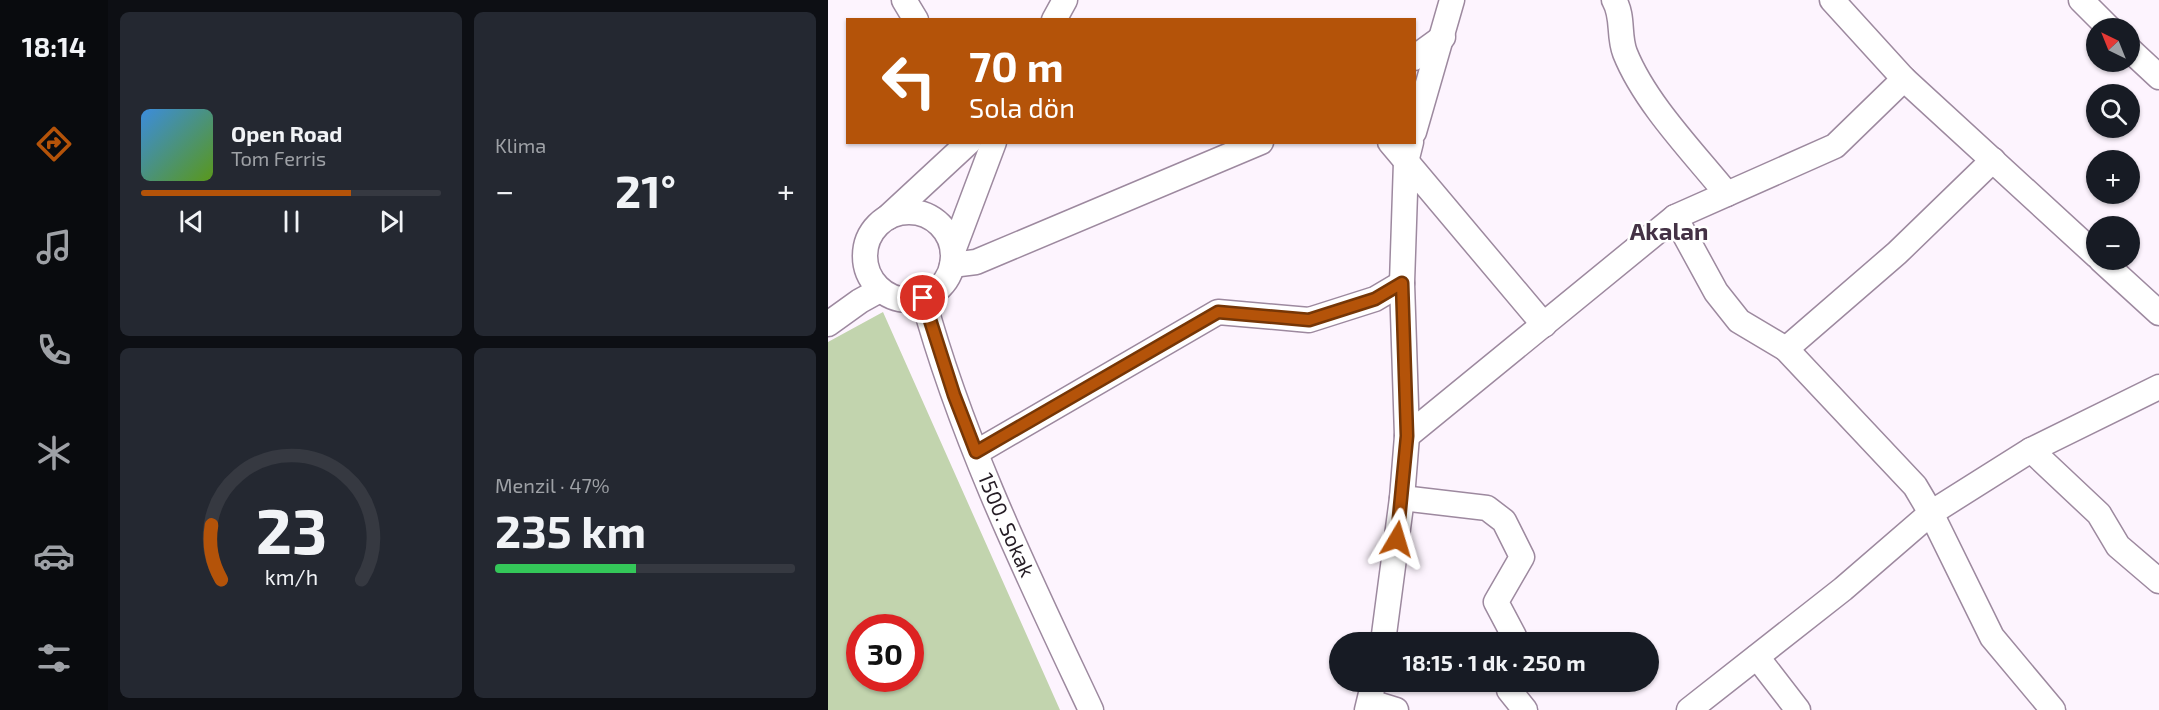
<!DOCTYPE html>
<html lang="tr">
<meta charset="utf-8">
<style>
:root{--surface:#171b24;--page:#242831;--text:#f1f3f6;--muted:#9ea1a6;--line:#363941;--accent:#b45309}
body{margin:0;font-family:"Exo 2",sans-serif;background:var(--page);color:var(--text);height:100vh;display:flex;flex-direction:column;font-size:22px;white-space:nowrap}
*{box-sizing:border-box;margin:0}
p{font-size:20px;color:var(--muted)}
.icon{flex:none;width:33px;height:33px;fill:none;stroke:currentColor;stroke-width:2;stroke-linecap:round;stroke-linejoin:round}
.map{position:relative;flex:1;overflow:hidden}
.panel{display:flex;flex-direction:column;gap:12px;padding:12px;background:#0d0f14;width:720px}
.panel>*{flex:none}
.hud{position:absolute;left:18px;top:18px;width:570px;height:126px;border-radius:0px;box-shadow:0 2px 4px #0004;background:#b45309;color:#fff;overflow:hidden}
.needle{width:39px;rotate:317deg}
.tools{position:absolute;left:1258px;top:18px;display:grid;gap:12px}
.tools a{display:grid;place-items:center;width:54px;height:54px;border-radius:50%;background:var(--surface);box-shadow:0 2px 4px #0004;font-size:30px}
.speed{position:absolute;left:18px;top:614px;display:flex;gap:12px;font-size:30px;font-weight:700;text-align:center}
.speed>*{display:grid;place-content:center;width:78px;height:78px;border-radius:50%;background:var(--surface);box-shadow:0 2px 4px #0004;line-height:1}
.speed .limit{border:9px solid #d22;background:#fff;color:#111}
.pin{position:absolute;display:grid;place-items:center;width:51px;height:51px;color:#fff;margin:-26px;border:3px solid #fff;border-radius:50%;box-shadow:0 2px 6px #0007}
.me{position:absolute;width:66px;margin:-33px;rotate:7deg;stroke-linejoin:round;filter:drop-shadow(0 0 4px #0008)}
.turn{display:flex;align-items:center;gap:21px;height:126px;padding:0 24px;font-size:27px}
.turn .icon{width:78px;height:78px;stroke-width:2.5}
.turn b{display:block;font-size:42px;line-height:51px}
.big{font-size:45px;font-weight:700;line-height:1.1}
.panel .card{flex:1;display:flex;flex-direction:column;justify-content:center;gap:9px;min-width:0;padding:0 21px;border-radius:9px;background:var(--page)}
.panel .dial{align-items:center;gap:0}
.dial svg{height:156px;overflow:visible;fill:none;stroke:var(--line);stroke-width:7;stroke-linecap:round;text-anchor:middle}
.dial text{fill:var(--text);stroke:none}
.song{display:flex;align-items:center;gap:18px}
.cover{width:72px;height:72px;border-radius:9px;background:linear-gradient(135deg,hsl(210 70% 55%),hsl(90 70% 35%))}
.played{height:6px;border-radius:3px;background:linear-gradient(90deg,var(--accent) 70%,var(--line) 70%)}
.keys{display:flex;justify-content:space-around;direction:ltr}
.heat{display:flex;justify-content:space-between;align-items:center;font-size:33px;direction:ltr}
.charge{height:9px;border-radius:4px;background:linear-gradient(90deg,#34c759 47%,var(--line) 0)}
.panel .tiles{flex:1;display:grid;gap:12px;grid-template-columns:repeat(2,1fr)}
.trip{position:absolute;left:501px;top:632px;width:330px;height:60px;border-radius:30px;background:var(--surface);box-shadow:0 2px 4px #0004;font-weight:700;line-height:60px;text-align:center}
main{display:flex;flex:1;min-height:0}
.tab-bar{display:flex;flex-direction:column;width:108px;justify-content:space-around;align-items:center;background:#090b0e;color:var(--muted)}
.tab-bar .icon{width:42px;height:42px}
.tab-bar .active{color:var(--accent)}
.tab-bar b{font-size:27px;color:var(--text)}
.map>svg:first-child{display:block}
</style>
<main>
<nav class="tab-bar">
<b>18:14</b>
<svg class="icon active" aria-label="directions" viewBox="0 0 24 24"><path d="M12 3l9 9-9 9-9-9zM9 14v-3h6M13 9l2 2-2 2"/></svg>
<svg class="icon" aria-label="music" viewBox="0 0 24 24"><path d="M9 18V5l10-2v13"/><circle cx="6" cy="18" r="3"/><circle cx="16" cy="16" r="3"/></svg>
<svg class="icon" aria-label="phone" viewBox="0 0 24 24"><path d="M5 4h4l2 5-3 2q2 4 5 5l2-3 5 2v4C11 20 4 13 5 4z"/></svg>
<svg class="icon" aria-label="climate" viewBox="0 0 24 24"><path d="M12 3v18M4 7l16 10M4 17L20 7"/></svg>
<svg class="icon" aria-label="car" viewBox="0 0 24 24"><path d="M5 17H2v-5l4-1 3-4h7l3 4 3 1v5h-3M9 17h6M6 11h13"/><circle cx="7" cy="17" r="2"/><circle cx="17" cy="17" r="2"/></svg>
<svg class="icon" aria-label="filters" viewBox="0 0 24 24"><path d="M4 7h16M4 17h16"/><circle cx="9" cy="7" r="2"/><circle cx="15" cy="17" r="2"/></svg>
</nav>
<section class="panel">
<div class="tiles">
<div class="card">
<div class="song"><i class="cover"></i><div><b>Open Road</b><p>Tom Ferris</p></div></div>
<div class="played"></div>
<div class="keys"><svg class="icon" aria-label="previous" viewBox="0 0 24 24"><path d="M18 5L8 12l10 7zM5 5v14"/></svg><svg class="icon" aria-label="pause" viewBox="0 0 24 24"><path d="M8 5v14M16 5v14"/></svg><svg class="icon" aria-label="next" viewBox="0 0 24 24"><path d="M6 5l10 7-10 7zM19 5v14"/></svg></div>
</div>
<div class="card"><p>Klima</p>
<div class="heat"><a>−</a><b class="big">21°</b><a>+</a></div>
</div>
<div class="card dial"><svg viewBox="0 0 100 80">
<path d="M14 69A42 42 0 1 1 86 69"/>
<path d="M14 69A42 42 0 0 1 9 41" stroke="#b45309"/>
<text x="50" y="56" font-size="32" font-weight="700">23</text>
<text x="50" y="72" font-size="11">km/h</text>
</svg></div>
<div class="card"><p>Menzil · 47%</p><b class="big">235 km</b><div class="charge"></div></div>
</div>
</section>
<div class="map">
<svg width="1331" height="710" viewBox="0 0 1331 710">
<rect width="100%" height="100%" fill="#fdf4fe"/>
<path fill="#c2d4ae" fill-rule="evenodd" d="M55,312L232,710H0V342ZM32,627H82V678H32Z"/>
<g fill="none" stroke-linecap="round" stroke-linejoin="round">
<defs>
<g id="minor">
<path d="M76,0L88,20"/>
<path d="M786,0C796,17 790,35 797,53C817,103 865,152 899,194"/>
<path d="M1004,0L1076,79L1269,256"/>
<path d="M1253,0L1281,28"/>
<path d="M226,20L237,0"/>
<path d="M1302,50L1331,77"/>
<path d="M586,58L615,37"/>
<path d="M586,132L624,0"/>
<path d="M562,142L716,325"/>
<circle cx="81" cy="256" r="44"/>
<path d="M60,217L141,142"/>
<path d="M847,217L888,292L911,321L958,349L1087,486L1103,513L1164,637L1225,710"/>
<path d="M125,251L166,142"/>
<path d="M1273,260L1331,313"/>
<path d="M124,265L148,262L433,142"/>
<path id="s1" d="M95,298C134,441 200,576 263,710"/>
<path d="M0,324L32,301L52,290"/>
<path d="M958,349L1069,253L1165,160"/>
<path d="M579,436L847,217L1007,146L1076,79"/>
<path d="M1203,450L1271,514L1290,546L1331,581"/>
<path d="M149,452L390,312L481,320L547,299L574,283"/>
<path d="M574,498L659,508L676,521L694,557L668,602L686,636L684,642"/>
<path d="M555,642L574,498L579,436L574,283L578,162L583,142"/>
<path d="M929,657L970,710"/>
<path d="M680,681L681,690L697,710"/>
<path d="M542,702L568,710"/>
<path d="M539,710L546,681"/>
<path d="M861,710L1015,589L1103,513L1203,450L1331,387"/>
</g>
</defs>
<use href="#minor" stroke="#9d899f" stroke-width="27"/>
<use href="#minor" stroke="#fff" stroke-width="24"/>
</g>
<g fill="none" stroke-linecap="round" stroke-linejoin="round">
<defs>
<path id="route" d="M95,298L126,395L148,452L390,312L481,320L547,299L574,283L579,436L569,539"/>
</defs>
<use href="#route" stroke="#753606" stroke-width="15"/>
<use href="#route" stroke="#b45309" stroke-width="10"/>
</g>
<g text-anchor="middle" stroke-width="5" stroke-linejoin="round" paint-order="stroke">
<g font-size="21" fill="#251d25" stroke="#fff">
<text dy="7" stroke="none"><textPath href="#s1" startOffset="242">1500. Sokak</textPath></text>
</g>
<g font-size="24" font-weight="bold" fill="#443245" stroke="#fff">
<text x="841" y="240">Akalan</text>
</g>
</g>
</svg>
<div class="tools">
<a><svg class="needle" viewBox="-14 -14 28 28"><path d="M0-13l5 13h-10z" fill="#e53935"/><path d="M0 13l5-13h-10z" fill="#9ea1a6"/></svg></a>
<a><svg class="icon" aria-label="search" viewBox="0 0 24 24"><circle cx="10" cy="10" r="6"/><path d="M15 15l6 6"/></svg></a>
<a>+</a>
<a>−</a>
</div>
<div class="speed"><div class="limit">30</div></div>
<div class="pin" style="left:95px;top:298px;background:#d93025"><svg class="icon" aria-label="arrive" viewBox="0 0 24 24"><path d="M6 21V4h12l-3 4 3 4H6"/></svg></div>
<svg class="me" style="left:569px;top:539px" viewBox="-20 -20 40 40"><path d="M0-17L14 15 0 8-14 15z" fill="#b45309" stroke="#fff" stroke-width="4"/></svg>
<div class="trip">18:15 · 1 dk · 250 m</div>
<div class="hud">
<div class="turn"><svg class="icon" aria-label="left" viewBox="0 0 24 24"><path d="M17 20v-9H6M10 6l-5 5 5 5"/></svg><div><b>70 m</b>Sola dön</div></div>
</div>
</div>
</main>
